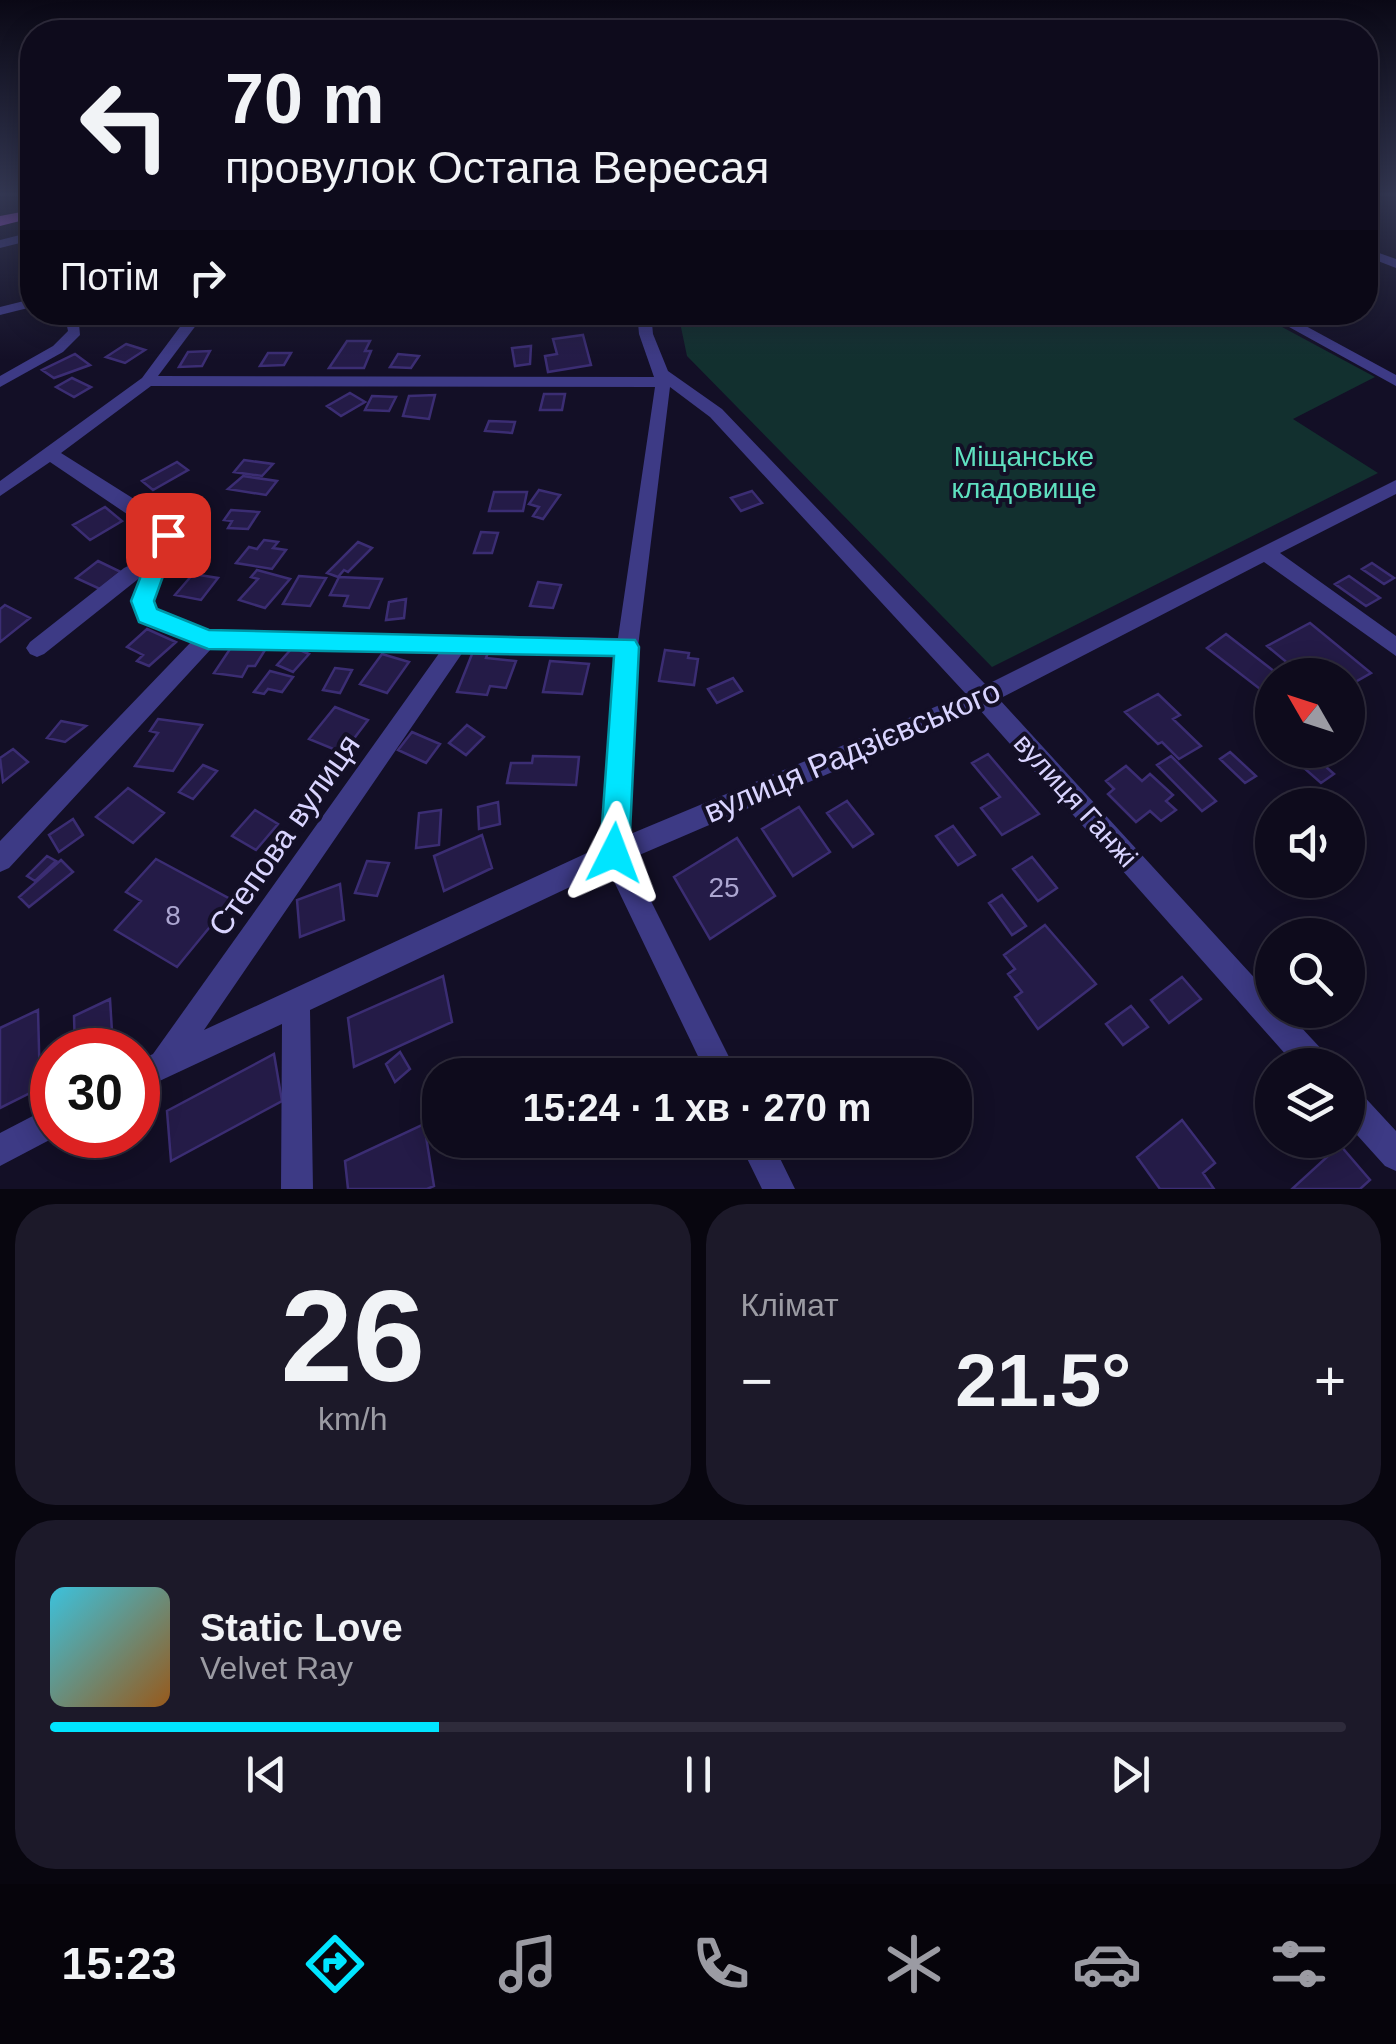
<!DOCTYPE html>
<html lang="uk">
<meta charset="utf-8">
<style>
:root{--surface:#0e0b1c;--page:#1c1929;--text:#f1f3f6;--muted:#9b9ba3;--line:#2e2b3b;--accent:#00e5ff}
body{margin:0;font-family:Arial,sans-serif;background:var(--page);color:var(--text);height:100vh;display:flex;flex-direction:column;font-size:38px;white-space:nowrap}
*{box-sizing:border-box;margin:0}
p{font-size:32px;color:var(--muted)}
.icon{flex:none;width:55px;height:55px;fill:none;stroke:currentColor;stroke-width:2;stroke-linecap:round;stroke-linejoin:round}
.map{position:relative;height:1189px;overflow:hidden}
.drawer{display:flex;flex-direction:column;gap:15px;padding:15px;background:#08060f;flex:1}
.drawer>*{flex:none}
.guide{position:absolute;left:20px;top:20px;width:1358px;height:305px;border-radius:40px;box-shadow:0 5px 25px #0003,0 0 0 2px var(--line);background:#0e0b1c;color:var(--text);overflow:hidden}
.needle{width:65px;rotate:309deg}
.buttons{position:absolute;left:1255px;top:658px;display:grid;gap:20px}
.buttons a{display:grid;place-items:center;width:110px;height:110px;border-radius:50%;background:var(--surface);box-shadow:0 5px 25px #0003,0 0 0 2px var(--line);font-size:50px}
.speed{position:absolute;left:30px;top:1028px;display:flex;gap:20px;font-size:50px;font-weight:700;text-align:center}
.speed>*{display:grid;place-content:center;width:130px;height:130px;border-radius:50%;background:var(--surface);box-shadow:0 5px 25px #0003,0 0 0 2px var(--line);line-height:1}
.speed .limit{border:15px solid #d22;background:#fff;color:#111}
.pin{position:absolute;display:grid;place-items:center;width:85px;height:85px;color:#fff;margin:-42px;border-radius:20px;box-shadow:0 5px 15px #0006}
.me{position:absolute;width:110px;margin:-55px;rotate:3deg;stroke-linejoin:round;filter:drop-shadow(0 0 8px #0008)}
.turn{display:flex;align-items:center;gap:35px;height:210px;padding:0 40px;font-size:45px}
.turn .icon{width:130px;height:130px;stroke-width:2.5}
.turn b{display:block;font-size:70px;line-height:85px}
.then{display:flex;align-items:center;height:95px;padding:0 40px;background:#0003;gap:20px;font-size:38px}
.big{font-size:75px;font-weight:800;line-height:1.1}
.drawer .card{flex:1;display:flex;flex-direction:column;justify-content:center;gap:15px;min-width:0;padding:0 35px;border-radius:40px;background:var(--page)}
.drawer .dial{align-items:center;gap:0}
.dial b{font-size:130px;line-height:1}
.song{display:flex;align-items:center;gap:30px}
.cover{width:120px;height:120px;border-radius:15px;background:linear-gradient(135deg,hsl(190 70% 55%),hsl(30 70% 35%))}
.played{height:10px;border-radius:5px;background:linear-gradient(90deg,var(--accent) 30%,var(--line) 30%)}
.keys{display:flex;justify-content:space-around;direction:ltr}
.heat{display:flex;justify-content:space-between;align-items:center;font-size:55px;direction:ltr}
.drawer .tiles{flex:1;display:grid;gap:15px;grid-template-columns:1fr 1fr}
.card:last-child{grid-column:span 2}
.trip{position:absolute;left:422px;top:1058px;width:550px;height:100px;border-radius:40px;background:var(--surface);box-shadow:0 5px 25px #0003,0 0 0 2px var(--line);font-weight:800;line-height:100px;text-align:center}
.dock{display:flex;height:160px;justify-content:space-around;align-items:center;background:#06040b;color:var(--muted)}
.dock .icon{width:70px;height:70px}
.dock .selected{color:var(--accent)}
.dock b{font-size:45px;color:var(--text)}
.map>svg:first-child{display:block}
</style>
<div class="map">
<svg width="1396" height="1189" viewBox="0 0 1396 1189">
<rect width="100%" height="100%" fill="#130f26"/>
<path fill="#12302f" d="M678,313H1256L1375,377L1293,419L1378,473L992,667L687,356Z"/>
<path fill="#241b47" stroke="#3b2d73" stroke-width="2.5" d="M583,335L591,365L548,372L545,356L557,354L553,339Z
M347,341H370L365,351H371L364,368H329Z
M126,344L145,350L125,363L106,357Z
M531,346L530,364L515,366L512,348Z
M210,351L202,366L179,367L188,352Z
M268,353H291L284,365L260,366Z
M75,354L90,365L54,378L42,370Z
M398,354L419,356L411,368L390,367Z
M72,378L91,387L74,397L56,387Z
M350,393L365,402L341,416L327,406Z
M544,394H565L562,410H540Z
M435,395L429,419L403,416L409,396Z
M372,396L396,397L389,411L365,410Z
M489,421L515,422L512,433L485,431Z
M244,460L273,464L262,476L234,472Z
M177,462L188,470L153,490L142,481Z
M243,476L277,481L266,495L228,489Z
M539,490L560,495L543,519L533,516L539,507L529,504Z
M752,491L762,503L741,511L731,498Z
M494,492H527L523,511H489Z
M105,507L122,521L90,540L73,525Z
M231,510L259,512L248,529L228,528L232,521L224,520Z
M481,532L498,533L492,553H474Z
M264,540L278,542L273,548L286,550L272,569L236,563L249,547L257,549Z
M358,542L372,548L348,572L344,570L338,577L327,573Z
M98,561L121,572L100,589L76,578Z
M1372,563L1394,578L1384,584L1362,569Z
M257,570L290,579L265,608L239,600L258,579L251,577Z
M193,574L218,578L201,600L175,595Z
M299,576L326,578L310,606L283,604Z
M1349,576L1380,598L1366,606L1335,584Z
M339,577L382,579L369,608L344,606L348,596L330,595Z
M538,582L561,585L553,608L530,606Z
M406,599L404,618L386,620L389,602Z
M5,605L30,618L0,642V609Z
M1310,623L1371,673L1348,686V675H1302L1267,646Z
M147,629L176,642L149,666L137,661L143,655L127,647Z
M1226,634L1279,675H1272V680L1260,689L1207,648Z
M232,646L265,650L255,666H248L242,677L214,673Z
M293,647L309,654L293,672L277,665Z
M474,649L489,650L486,658L516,661L506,688L490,686L487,695L457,692Z
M665,650L689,653L688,658L698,659L694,685L659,681Z
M382,654L409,662L387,693L360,684Z
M550,661L589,664L582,694L543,692Z
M335,668L352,670L340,693L323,690Z
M270,671L293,677L282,692L268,689L264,694L254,692Z
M733,678L742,691L717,703L708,689Z
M1158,694L1180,715L1173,719L1201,746L1179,759L1162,742L1158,744L1125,712Z
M335,707L368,720L343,753L309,739Z
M158,719L202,725L173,771L135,766L158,733L150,731Z
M61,721L86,726L65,742L47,738Z
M467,725L484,737L466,755L449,743Z
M412,732L440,744L426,763L398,750Z
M13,749L28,762L3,782L0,758Z
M1308,751L1334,774L1321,783L1295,760Z
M1230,752L1256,776L1245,783L1220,759Z
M988,754L1039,814L1002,835L981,808L1000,797L972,763Z
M533,756L579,757L576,785L507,783L511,763H532Z
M1171,756L1216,801L1202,811L1157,765Z
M203,765L217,771L193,799L179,792Z
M1126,766L1142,781L1150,774L1173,795L1166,801L1176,810L1161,821L1150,811L1136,822L1108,794L1114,789L1106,781Z
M128,788L164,813L133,843L96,817Z
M847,801L873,834L853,847L827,813Z
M498,802L500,824L479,829L478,807Z
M799,807L830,852L793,876L762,829Z
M255,810L278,824L256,850L232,836Z
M441,810L439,845L416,848L419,813Z
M73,819L83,835L59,852L49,835Z
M953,826L975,855L958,865L936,836Z
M482,835L492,868L444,891L434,856Z
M737,838L775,896L710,939L674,877Z
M47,856L56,861L35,881L27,876Z
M1032,857L1057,888L1038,901L1013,869Z
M156,859L232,900L177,967L115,930L141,901L126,892Z
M61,860L73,872L29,907L19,897Z
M367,861L389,863L377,896L355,893Z
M340,884L344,920L300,937L297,900Z
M1002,895L1026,926L1012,935L989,903Z
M1045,925L1096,984L1038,1029L1015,997L1022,992L1008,974L1015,969L1004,955Z
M443,976L452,1022L354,1067L348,1018Z
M1182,977L1201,999L1169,1023L1151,1000Z
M110,999L113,1048L75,1050L74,1016Z
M1131,1006L1148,1027L1123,1045L1106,1024Z
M38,1010L40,1088L0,1108V1028Z
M400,1052L410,1069L395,1082L386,1064Z
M274,1054L282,1101L171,1161L167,1111Z
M1182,1120L1215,1163L1203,1173L1214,1189H1160L1137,1157Z
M424,1124L434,1186L427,1189H348L345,1161Z
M1340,1145L1370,1180L1360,1189H1292Z"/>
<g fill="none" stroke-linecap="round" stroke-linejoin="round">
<path fill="#3d3a85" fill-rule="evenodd" d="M32,232V240L0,248V240Z
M1365,248L1396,259V268L1365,256Z
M32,299V307L0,315V307Z
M64,312H78L80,335L63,352L0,387V376L53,346L68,331Z
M191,312H206L158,376L654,377L639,334L637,312H651L653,334L668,371L722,409L986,685L1396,480V494L1280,553L1396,636V656L1264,562L999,699L1272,997V1010H1285L1326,1054L1330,1065H1295L979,709L630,859L738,1075H707L608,869L310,1010L313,1189H281L282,1024L138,1091V1061L153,1054L440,652L212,648L9,868L0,872V841L191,642L140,621L132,601L142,576L44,654L37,657L30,654L26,648L30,642L124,568L150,555L158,535L50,462L0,496V481L142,378ZM151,386L655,387L618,638L208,630L155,610L152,601L177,535L169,521L61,453ZM670,387L710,417L966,694L628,835L638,647ZM463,652L616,655L602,846L204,1030Z
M1262,312H1280L1396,375V386Z
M1348,1087L1359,1091L1396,1131V1171L1385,1166L1348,1125Z
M52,1106V1135H59L0,1166V1133Z
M738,1140H771L795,1189H762Z"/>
<path fill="#c25bff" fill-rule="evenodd" d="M32,210V218L0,226V216Z"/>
</g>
<linearGradient id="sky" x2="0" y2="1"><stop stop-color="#0a0815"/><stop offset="0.54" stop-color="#333752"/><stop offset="1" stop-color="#333752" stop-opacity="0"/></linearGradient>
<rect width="1396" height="360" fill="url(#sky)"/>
<path fill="#00e5ff" stroke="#0095a6" stroke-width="2.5" d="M168,527L178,535L154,601L157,609L209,630L635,640L639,647L629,853L625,863L614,868L604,863L600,853L614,656L208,649L139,622L131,601L157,535Z"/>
<g text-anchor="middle" stroke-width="8" stroke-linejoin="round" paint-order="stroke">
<g font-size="28" fill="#5fe0c0" stroke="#130f26">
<text x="1024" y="466">Міщанське<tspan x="1024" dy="32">кладовище</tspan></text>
</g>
<g font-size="28" fill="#d9d4ff" stroke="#130f26">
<text transform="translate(1076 800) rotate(48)" y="10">вулиця Ганжі</text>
</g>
<g font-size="28" fill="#aca6d1">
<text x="724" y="897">25</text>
<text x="173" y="925">8</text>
</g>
<g font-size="32" fill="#d9d4ff" stroke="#130f26">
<text transform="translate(852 751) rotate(-23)" y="11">вулиця Радзієвського</text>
<text transform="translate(284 835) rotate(-55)" y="11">Степова вулиця</text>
</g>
</g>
</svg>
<div class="buttons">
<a><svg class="needle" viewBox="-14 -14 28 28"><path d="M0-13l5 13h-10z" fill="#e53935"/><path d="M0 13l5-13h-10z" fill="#9b9ba3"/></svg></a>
<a><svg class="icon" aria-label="sound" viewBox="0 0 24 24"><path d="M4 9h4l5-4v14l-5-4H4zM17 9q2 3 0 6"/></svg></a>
<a><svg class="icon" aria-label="search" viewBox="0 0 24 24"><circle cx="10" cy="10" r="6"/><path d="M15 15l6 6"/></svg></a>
<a><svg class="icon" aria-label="layers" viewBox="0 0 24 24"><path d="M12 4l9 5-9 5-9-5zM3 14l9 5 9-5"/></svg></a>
</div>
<div class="speed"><div class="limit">30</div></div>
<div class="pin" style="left:168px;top:535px;background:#d93025"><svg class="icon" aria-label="arrive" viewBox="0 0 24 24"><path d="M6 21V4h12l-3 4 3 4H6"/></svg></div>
<svg class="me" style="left:614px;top:853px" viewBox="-20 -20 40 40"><path d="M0-17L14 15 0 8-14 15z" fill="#00e5ff" stroke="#fff" stroke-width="4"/></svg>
<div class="trip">15:24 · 1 хв · 270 m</div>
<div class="guide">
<div class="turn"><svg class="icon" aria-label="left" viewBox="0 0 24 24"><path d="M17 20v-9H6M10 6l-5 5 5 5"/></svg><div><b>70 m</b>провулок Остапа Вересая</div></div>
<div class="then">Потім<svg class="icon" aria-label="right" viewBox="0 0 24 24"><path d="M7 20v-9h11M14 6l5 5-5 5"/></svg></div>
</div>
</div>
<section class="drawer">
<div class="tiles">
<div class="card dial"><b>26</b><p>km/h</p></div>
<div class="card"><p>Клімат</p>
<div class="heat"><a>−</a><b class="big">21.5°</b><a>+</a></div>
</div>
<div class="card">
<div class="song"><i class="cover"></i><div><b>Static Love</b><p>Velvet Ray</p></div></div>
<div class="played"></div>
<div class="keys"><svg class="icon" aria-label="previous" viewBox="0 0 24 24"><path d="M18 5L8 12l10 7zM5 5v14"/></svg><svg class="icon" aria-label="pause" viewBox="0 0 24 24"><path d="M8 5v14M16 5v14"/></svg><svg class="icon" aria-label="next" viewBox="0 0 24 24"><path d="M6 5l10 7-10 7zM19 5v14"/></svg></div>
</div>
</div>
</section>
<nav class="dock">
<b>15:23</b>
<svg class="icon selected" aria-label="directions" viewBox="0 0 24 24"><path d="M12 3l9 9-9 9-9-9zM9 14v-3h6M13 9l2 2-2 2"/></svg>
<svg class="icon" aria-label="music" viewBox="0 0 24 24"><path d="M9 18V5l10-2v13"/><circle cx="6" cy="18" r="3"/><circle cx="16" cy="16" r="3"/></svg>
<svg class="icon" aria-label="phone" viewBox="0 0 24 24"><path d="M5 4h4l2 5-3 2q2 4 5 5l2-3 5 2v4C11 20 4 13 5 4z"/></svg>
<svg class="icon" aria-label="climate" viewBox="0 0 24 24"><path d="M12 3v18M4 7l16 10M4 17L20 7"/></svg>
<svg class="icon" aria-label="car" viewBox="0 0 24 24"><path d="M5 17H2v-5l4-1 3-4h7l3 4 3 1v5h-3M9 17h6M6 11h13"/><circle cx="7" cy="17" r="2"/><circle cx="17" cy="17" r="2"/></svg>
<svg class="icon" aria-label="filters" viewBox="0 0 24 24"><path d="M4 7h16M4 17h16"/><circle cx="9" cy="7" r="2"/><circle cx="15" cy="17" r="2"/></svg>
</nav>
